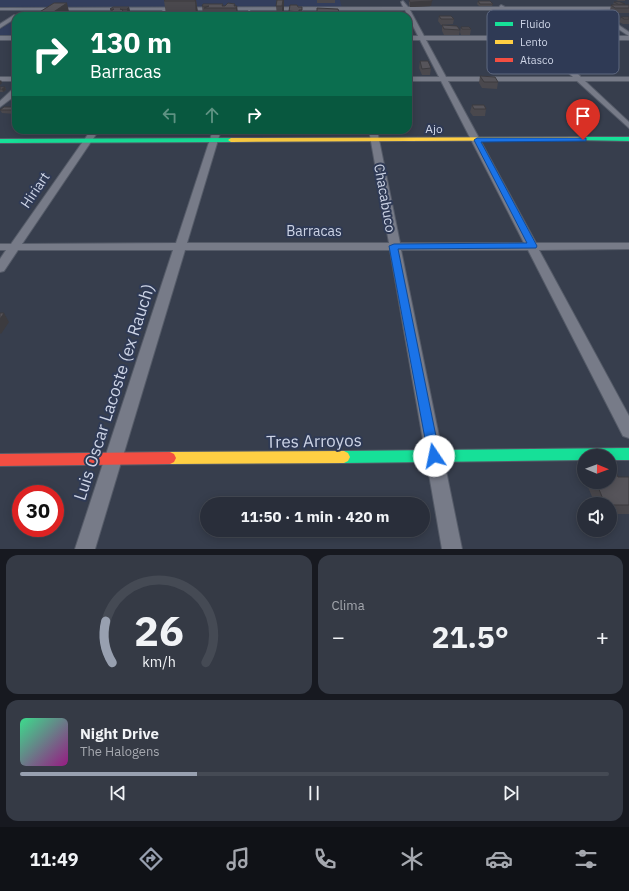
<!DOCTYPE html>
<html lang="es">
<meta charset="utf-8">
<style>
:root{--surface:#292e3a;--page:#353a45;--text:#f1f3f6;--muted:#a5a8af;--line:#454a54;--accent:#98a0b0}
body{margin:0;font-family:"IBM Plex Sans",sans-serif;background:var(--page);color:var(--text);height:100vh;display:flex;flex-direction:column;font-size:15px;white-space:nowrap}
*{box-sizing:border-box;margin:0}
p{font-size:13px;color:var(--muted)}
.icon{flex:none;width:22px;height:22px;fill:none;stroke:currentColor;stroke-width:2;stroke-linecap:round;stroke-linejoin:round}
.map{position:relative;height:549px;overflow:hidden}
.drawer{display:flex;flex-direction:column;gap:6px;padding:6px;background:#171920;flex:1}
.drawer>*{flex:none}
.guide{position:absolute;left:12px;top:12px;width:400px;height:122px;border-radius:12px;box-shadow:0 2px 10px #0003,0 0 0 1px var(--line);background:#0b6e4f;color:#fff;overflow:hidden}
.needle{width:26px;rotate:91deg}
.buttons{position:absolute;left:577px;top:449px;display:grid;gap:8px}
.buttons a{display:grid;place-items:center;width:40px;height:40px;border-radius:50%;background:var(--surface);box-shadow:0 2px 10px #0003,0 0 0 1px var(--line);font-size:20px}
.speed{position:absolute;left:12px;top:485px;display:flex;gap:8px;font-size:20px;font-weight:700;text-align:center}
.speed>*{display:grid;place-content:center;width:52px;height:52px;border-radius:50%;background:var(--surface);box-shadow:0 2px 10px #0003,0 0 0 1px var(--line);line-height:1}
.speed .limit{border:6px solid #d22;background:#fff;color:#111}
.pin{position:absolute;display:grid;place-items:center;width:34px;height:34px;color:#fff;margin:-41px -17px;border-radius:50% 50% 50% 0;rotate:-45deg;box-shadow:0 0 4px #0007}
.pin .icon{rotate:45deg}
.me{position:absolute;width:44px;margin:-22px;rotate:349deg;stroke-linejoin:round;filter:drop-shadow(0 0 3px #0008)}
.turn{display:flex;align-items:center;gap:14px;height:84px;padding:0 12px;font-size:18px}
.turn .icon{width:52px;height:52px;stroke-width:2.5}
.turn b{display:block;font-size:28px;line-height:34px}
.lanes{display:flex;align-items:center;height:38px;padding:0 12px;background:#0003;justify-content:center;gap:20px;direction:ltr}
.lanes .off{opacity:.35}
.big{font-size:30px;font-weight:700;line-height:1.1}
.drawer .tile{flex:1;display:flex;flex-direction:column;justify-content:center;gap:6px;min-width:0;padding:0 14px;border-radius:12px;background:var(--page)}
.drawer .dial{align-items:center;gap:0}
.dial svg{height:104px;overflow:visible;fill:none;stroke:var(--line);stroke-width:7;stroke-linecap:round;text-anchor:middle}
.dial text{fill:var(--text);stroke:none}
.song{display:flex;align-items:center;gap:12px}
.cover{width:48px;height:48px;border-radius:6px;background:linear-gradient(135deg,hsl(150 70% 55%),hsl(310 70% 35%))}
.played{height:4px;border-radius:2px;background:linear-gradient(90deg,var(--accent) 30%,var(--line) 30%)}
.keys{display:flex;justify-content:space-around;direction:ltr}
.heat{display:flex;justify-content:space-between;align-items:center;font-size:22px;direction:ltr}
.drawer .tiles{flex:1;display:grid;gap:6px;grid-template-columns:1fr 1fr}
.tile:last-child{grid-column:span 2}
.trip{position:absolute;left:200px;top:497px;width:230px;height:40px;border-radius:20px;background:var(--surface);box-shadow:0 2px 10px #0003,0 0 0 1px var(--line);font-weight:700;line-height:40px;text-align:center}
.tabs{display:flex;height:64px;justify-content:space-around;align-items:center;background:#101217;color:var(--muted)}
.tabs .icon{width:28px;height:28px}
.tabs .active{color:var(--accent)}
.tabs b{font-size:18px;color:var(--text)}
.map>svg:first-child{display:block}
</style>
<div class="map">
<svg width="629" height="549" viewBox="0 0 629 549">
<rect width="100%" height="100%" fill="#373e4d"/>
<path fill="#333e5d" d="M0,0H340L342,8H0Z
M33,10H337L340,11L341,16H21Z
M16,19V36H0V29Z"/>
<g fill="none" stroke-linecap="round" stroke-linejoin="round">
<defs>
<path id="lane" d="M166,8L168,9L161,14L102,16L115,13L160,12Z
M249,8L250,9L251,16H249L248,9Z"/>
<path id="street" d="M403,1L408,7H499L501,5L505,7H629V9L596,10L629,32V36L589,10H508L537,36H629V40H540L581,77H629V81H585L629,122V128L577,81H448L536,243H629V249L539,250L629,416V438L623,436L528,250H401L462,549H442L390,250H185L95,549H75L173,250H18L4,271L0,272V259L6,250H0V244H11L91,130H99L22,244L176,243L213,130H221L187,243H389L369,130H377L400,243H524L441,81H408V77H439L420,40H408V36H418L405,10H0V8L403,7L401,2ZM410,10H502L530,36H424ZM426,40H534L573,77H446Z
M14,15L19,16L0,28V24Z
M0,36H16V40H0Z
M0,77H16V81H0Z
M13,89H16V95L0,107V101Z"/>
<path id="fast" d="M578,137H629V141L576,140L575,139Z
M0,139L231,138L234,140L231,142L0,143Z
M629,448V460H610V456H584V460L344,463L340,461L338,457L340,453L344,451Z"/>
<path id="slow" d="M578,137L581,139L580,140L231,142L228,140L231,138Z
M344,451L348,453L350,457L348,461L344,463L170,464L166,462L164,458L166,454L170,452Z"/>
<path id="jam" d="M170,452L174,454L176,458L174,462L170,464L0,466V454Z"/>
</defs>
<use href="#lane" stroke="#555b68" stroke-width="2"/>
<use href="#street" stroke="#555b68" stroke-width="2"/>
<use href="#fast" stroke="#555b68" stroke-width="2"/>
<use href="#slow" stroke="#555b68" stroke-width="2"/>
<use href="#jam" stroke="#555b68" stroke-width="2"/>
<use href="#lane" fill="#777b88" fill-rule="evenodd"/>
<use href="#street" fill="#777b88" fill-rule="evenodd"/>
<use href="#fast" fill="#16e098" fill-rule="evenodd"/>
<use href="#slow" fill="#ffcf43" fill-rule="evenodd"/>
<use href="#jam" fill="#f24e42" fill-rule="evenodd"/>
</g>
<path fill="#4a484d" d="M165,0H196L198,13L196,15L156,16L166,14L164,1Z
M277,0H284V11L283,16H277L276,6Z
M317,0H335V3H317Z
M409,0L431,6L410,7L409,5Z
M616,0H625V1H618Z
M478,1L493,4L492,6H479L477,4Z
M614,2L625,4L624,5H629V13H614L610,10L611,5H615L613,4Z
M54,3L70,16H39L38,13Z
M235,4V6H237L238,16H203L202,6H223Z
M129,7L131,16H111L110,9Z
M298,7H302V15L289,14V11Z
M317,8L339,12V16H317Z
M439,16L454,19L453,24L441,25L438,21Z
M621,17H629V24H623L619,22Z
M442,25L460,30L459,35H444L442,31Z
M461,27L471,29L470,35H461L460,32Z
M408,30L412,35L410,36H408Z
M563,36L594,47L592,53H568L564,50L565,45L562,42Z
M420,61L431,68L430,75H422L419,68Z
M480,76L498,82L497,89L482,88L479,83Z
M0,87H5L6,90L3,92H0Z
M472,105L486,109L485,116H473L470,112Z
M16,107V114L2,113L0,110Z
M618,477H629V514H610V504H595L586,482H610Z"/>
<path fill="#3c3b3f" d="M195,0H196L198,13L196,15L195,1Z
M283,0H284V11L283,16H282V6Z
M432,1L431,6L410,7V2Z
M67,3L70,16H53L52,13Z
M237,6L238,16H237L236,8Z
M129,7L131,16H128L127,9Z
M123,10L124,16H122L121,12Z
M413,32L412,35L410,36V33Z
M1,80L2,83L0,85V81Z
M5,87L6,90L3,92L2,89Z
M4,313L9,322L1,334L0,333V319Z"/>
<path fill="#56545a" stroke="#3c3b3f" d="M165,0H195V1H164Z
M277,0H283L282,6H276Z
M409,0H432V1L410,2Z
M478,1H490L493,4H480Z
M614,2H620L625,4H618Z
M54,3H67L52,13H38Z
M228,3L235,4L234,6H237L236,8H204L209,6H202L203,4H223L222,6H225Z
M290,5H297L298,7H302V10H299V12L289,11Z
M611,5H629V8H615Z
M113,7H129L127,9H120L123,10L121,12H110L114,9H110Z
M317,8L338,9L339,12H317Z
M135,14H151L149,16H133Z
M157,14L180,15L179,16H156Z
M287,14L302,15V16H286Z
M439,16H451L454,19H441Z
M621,17H629V19H624Z
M442,25L457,26L460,30L444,29Z
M461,27H469L471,29H462Z
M408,30H412L413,32L410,33H408Z
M420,61H428L431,68L422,69Z
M480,76L495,77L498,82H484Z
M0,87H5L2,89H0Z
M472,105H484L486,109H474Z
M4,107H16V110H0Z
M0,313H4L0,319Z
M610,473H616L618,477H629V505H610V504H605L596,482H610Z"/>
<path fill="#1a73e8" stroke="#114b97" d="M583,138H586V141L481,142L537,246L536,248L398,249L440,456L439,460L434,462L429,460L389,246L394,244L527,243L474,140L477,138Z"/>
<g text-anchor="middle" stroke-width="4" stroke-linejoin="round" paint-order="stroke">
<g font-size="12" fill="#cdd4e6" stroke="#2f3a55">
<text x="434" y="133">Ajo</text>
</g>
<g font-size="14" fill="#cdd4e6" stroke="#2f3a55">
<text transform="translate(35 190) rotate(-56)" y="5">Hiriart</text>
<text transform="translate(385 198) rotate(80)" y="5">Chacabuco</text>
<text x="314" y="236">Barracas</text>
</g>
<g font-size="17" fill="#cdd4e6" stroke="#2f3a55">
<text transform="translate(114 392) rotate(-72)" y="6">Luis Oscar Lacoste (ex Rauch)</text>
<text transform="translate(314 441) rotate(-1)" y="6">Tres Arroyos</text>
</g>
</g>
<rect x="487" y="10" width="132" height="64" rx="6" fill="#2f3a55" stroke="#5e6880" stroke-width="1"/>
<rect x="495" y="22" width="18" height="4" fill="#16e098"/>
<rect x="495" y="40" width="18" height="4" fill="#ffcf43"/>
<rect x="495" y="58" width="18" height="4" fill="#f24e42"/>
<g font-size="11" fill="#cdd4e6">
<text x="520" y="28">Fluido</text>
<text x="520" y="46">Lento</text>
<text x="520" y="64">Atasco</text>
</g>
</svg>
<div class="buttons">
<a><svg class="needle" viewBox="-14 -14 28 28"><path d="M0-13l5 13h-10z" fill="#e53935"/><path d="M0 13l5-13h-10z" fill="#a5a8af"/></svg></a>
<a><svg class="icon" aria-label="sound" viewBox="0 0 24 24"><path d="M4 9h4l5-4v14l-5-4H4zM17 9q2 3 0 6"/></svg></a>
</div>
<div class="speed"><div class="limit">30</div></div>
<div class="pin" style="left:583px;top:140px;background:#d93025"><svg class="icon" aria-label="arrive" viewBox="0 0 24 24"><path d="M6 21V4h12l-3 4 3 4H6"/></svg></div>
<svg class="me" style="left:434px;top:456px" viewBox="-20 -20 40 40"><circle r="19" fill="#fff"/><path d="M0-13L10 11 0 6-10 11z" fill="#1a73e8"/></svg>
<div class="trip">11:50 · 1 min · 420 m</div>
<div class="guide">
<div class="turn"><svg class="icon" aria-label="right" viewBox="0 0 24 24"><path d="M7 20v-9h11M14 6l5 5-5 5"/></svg><div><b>130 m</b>Barracas</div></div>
<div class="lanes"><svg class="icon off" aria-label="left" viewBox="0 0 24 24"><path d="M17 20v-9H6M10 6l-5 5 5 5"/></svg><svg class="icon off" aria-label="ahead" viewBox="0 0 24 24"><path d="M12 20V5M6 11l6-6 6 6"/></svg><svg class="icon" aria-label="right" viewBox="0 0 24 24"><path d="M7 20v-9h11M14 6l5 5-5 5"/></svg></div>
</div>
</div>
<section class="drawer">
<div class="tiles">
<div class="tile dial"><svg viewBox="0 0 100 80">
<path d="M14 69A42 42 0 1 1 86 69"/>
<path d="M14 69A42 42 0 0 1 9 37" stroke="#98a0b0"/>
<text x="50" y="56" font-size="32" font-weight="700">26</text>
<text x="50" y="72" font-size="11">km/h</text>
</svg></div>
<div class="tile"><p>Clima</p>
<div class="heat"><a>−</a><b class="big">21.5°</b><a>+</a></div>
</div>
<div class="tile">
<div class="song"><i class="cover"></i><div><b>Night Drive</b><p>The Halogens</p></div></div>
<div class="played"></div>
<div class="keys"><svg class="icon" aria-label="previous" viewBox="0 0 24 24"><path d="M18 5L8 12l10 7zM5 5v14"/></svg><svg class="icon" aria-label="pause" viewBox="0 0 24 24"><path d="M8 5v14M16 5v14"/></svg><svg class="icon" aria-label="next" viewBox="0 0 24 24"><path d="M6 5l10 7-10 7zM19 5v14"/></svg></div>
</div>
</div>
</section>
<nav class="tabs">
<b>11:49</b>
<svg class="icon active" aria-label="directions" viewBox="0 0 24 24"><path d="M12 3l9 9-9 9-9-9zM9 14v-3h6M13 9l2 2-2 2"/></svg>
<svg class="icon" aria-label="music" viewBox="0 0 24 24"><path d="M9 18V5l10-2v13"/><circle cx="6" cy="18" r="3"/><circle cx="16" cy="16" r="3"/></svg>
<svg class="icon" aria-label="phone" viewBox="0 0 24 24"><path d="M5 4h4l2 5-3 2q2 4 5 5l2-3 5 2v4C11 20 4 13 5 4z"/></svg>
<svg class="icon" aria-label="climate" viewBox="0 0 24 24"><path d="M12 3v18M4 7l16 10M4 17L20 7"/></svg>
<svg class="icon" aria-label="car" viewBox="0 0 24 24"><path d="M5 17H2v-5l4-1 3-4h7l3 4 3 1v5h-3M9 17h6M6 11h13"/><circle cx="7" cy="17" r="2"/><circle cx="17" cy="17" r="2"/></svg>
<svg class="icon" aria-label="filters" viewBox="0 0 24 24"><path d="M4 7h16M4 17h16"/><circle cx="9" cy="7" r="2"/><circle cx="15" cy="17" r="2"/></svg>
</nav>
